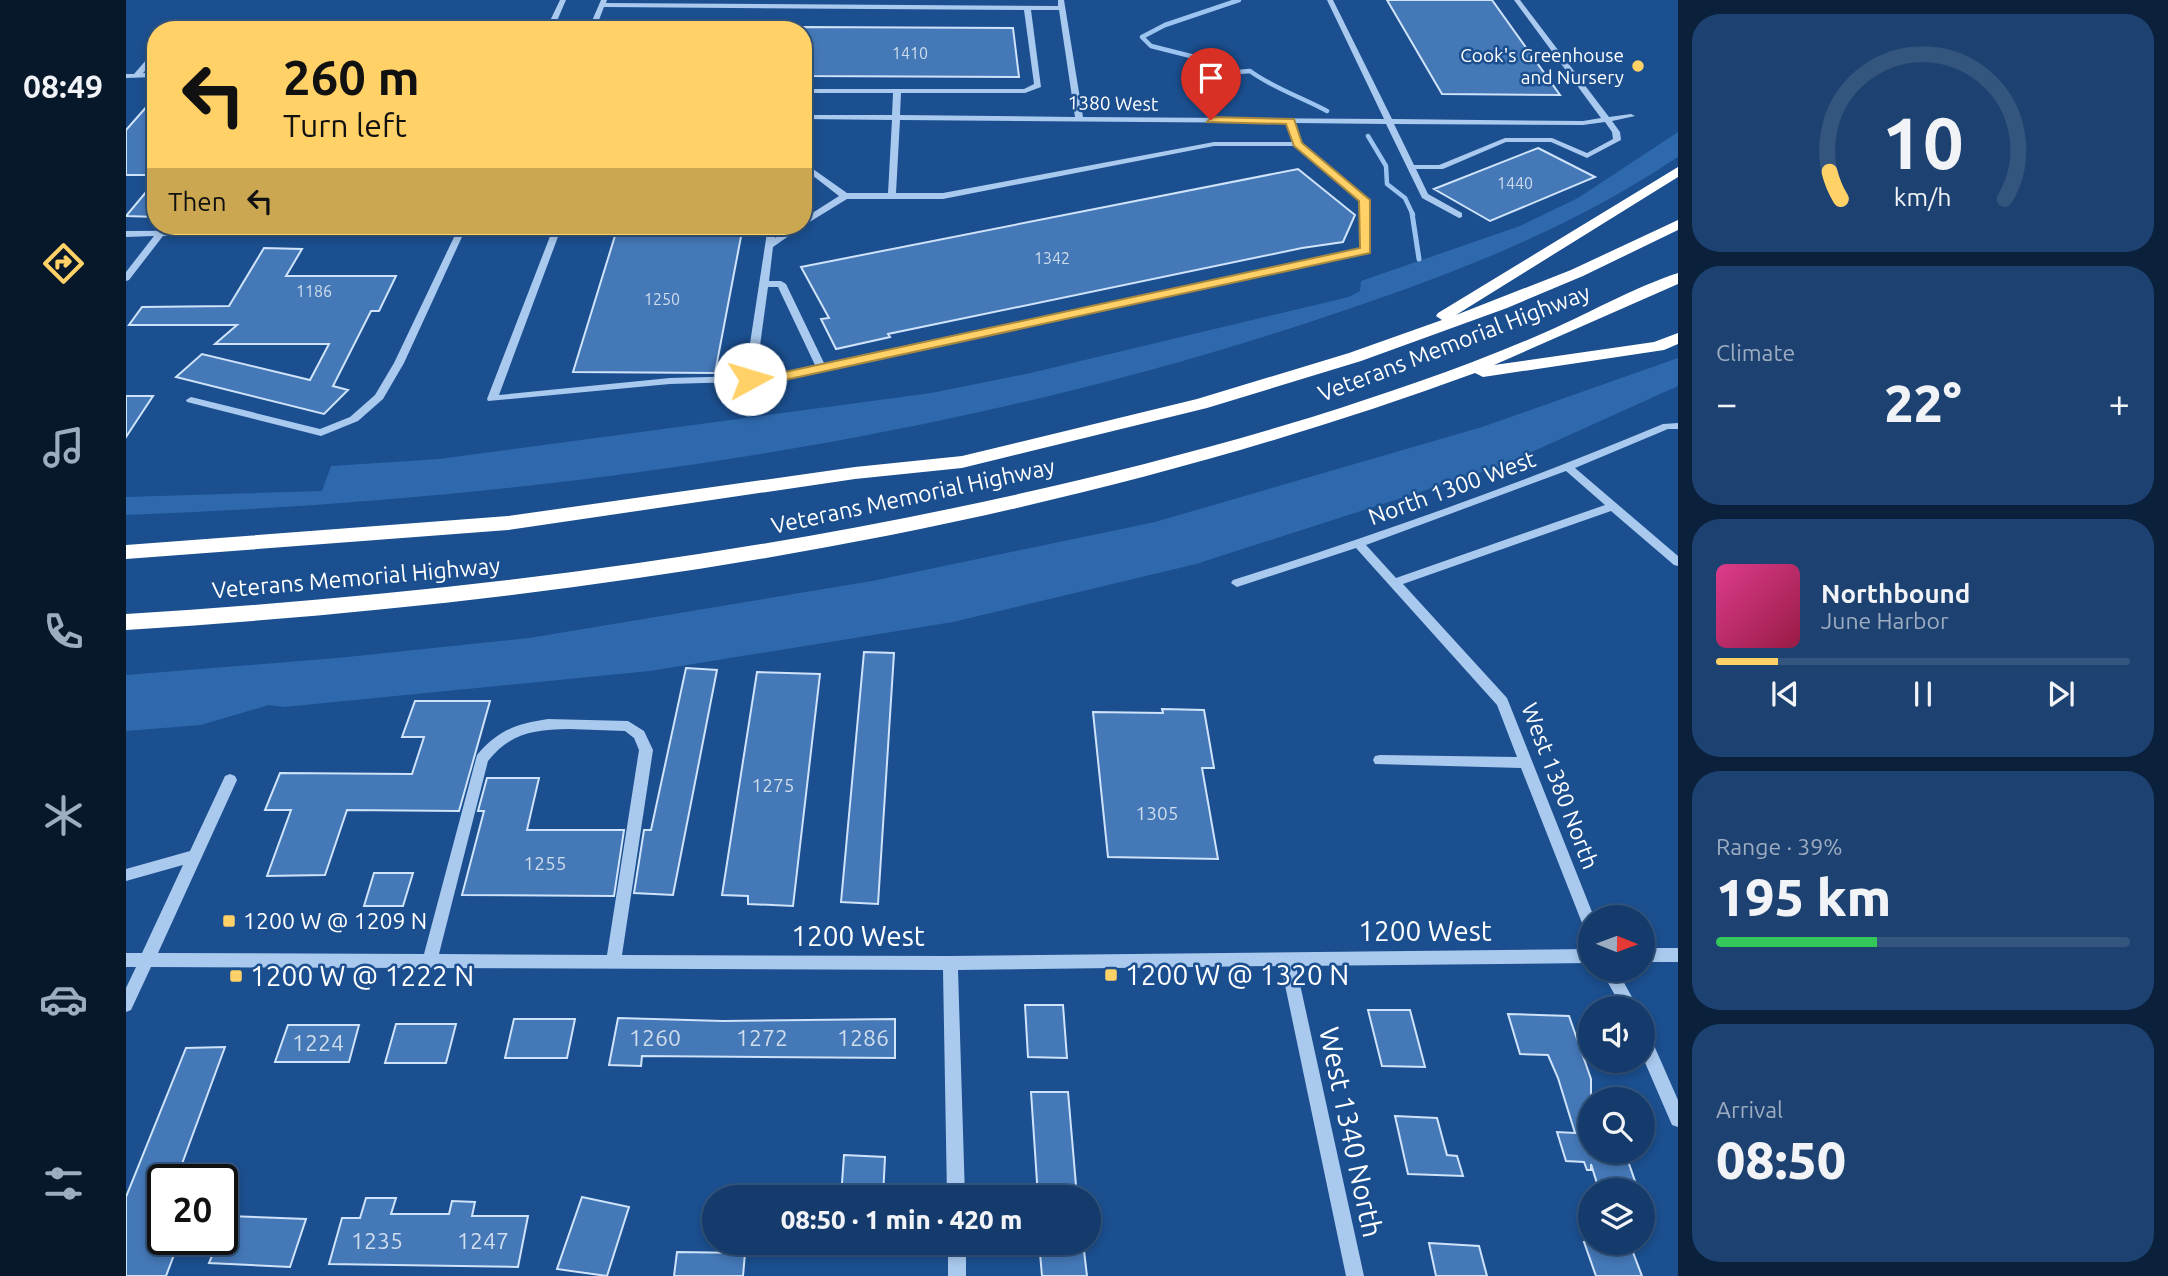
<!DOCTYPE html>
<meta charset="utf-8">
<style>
:root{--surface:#143b6b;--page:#1d4271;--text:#f1f3f6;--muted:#9dadc1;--line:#33557e;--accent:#ffd166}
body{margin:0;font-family:Ubuntu,sans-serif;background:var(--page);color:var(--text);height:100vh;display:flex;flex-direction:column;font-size:26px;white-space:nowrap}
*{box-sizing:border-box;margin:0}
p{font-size:23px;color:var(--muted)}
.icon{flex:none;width:38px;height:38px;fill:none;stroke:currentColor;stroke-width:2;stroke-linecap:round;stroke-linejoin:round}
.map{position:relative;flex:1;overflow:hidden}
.sheet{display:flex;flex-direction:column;gap:14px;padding:14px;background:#0b203b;width:490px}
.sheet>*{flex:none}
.guide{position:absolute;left:21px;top:21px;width:665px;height:214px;border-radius:28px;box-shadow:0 4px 10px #0003,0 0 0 2px var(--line);background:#ffd166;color:#111;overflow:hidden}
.needle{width:46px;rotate:91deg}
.tools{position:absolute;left:1452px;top:905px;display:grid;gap:14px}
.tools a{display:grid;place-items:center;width:77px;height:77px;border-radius:50%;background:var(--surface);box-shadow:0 4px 10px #0003,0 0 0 2px var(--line);font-size:35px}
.speed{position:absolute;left:21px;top:1164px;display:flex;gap:14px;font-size:35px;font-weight:700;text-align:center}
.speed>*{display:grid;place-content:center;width:91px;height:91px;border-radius:50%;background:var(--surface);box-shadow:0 4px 10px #0003,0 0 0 2px var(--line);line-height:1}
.speed .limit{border:4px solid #111;border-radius:10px;background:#fff;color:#111}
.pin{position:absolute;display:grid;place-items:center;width:60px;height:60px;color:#fff;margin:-72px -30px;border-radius:50% 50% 50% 0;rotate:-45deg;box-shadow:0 0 7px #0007}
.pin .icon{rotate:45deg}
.me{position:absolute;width:77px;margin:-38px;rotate:84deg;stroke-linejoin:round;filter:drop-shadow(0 0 5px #0008)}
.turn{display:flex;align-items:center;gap:24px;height:147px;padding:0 21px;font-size:32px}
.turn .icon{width:91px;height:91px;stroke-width:2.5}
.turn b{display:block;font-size:49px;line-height:60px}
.then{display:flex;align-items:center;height:66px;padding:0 21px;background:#0003;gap:14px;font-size:26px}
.big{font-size:52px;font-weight:800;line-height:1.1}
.sheet .widget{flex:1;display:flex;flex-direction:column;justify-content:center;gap:10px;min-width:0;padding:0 24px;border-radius:28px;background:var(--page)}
.sheet .dial{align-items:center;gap:0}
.dial svg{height:182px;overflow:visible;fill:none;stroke:var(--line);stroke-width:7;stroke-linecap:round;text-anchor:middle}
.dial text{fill:var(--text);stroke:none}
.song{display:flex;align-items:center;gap:21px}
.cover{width:84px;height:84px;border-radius:10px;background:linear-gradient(135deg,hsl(330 70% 55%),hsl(340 70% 35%))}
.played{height:7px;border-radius:4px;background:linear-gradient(90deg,var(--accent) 15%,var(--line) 15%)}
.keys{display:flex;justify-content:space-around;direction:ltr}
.heat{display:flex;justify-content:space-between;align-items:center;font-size:38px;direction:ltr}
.charge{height:10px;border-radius:5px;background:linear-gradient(90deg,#34c759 39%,var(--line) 0)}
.trip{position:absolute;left:576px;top:1185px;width:399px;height:70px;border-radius:35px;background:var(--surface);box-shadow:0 4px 10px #0003,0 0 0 2px var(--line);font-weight:800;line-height:70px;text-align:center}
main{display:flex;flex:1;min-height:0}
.dock{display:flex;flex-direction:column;width:126px;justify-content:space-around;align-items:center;background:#08182b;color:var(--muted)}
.dock .icon{width:49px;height:49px}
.dock .active{color:var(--accent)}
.dock b{font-size:32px;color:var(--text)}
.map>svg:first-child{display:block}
</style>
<main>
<nav class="dock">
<b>08:49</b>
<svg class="icon active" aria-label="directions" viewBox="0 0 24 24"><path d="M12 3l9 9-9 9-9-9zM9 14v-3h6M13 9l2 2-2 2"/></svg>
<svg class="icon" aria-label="music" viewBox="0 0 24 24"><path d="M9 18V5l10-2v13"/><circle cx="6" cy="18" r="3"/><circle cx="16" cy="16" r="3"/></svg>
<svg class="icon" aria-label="phone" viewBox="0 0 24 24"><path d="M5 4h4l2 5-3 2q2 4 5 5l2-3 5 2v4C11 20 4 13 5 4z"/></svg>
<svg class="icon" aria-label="climate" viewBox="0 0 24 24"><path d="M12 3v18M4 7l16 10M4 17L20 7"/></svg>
<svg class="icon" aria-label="car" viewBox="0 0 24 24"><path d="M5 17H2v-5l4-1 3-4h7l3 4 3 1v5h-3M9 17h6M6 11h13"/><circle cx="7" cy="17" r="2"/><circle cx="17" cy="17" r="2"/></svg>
<svg class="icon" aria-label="filters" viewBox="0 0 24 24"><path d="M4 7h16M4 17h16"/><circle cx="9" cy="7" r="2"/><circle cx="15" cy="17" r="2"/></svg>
</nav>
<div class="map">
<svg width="1552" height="1276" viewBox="0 0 1552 1276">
<rect width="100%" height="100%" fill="#1b4f8f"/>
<path fill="#2e69ad" d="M1552,132V157L1547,160C1435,235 1308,281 1181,323C802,447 398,500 0,515V497L196,491L205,466L313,459L805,393L900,374L1223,297L1234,291L1235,281L1394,226L1452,198Z
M1552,358V386L1375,466L1070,564L827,622L524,671L158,707L143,705L75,725L0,731V675L211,658L403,638L746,581L1029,522L1356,427Z"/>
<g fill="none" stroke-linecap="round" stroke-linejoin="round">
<path stroke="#9cc4f0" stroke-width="4.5" d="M1113,0L1039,25L1016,37L1025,46L1104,66L1112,72L1124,71C1147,88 1175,97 1201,111
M1242,136L1260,166L1261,184L1279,198L1287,215"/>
<path stroke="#9cc4f0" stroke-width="5" d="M1286,213L1293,259"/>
</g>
<path fill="#4478b7" stroke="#cfe3fa" stroke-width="2" d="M1261,0H1366L1434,95L1316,94Z
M677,27L887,28L893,77L677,76Z
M30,96V175H0V130Z
M1412,148L1469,177L1364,221L1308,189Z
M1172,169L1229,215L1217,242L1176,248L762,334L764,337L710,349L695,319L703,318L675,267Z
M30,180V217L0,216Z
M492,226H617L589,373L447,372Z
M138,248L176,249L160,276H270L253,311H245L207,386L222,390L198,414L50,377L76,354L184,380L203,344H89L111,325H3L16,307L103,306Z
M0,396H27L0,437Z
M738,652L768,653L752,904L715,902Z
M560,668L591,670L547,895L508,893L518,830H525Z
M631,672L694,674L667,906L622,904V896L596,895Z
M289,701H364L333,811L221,810L199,875L141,876L165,810H139L154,773L286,774L298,737H276Z
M1036,709L1078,710L1088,768H1076L1092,859L982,857L967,712L1037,713Z
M361,778H413L401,830H498L488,896L336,895L358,811H352Z
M248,873H287L277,906H238Z
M899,1005H937L941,1058L902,1057Z
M1242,1010H1284L1299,1067L1256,1066Z
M1382,1014L1443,1016L1465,1079V1152H1499L1512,1190H1473L1465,1164V1170H1461L1458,1162L1440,1161L1431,1132L1449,1133L1432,1078L1422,1055L1394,1054Z
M492,1018L597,1021L769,1019V1058L516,1056L515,1066L483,1065Z
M388,1019H449L441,1058H379Z
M270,1024H330L320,1063H259Z
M162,1025H233L223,1062H149Z
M99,1047L50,1180H37V1239H54L40,1276H0V1197L60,1048Z
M905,1092H942L951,1197H912Z
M1269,1116L1311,1118L1321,1155L1331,1156L1337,1176L1282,1174Z
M718,1155L759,1157L757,1197H715Z
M456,1197L503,1207L481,1276L431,1269Z
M240,1198H270L265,1214H323L326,1201L349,1202L346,1216H402L392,1267L203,1264L216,1218H234Z
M101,1216L180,1219L164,1267L83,1263L93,1239H96Z
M913,1242H957L961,1276H916Z
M1458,1242H1503L1516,1276H1470Z
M1303,1243L1353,1246L1361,1276H1310Z
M551,1252L619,1253L617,1276H548Z"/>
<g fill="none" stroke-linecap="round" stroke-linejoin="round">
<path fill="#a9c9ee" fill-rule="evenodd" d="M434,0H440L427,30H360L363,28L422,25Z
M475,0H481L480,3L932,6V0H938L957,117L1258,119L1201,0H1207L1266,119L1457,121L1475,118L1388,0H1394L1483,117L1505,114L1509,116L1486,121L1494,132L1495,140L1461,158L1425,142H1380L1317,169H1290L1302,194L1336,213V217L1333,218L1296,198L1260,124L1169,123L1175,143L1242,200L1243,252L645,381L544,384L362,401L361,399L428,226H436L373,395L544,378L619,376L642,226H650L649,238L667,226H677L647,247L643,281H655L660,284L698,363L1235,248L1234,201L1169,146H1088L817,199H721L677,226V219L713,196L677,168V162L721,193H762L766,120L677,119V115H766L767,93H677V89H898L908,84L898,10L478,7L469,30H462ZM905,10H933L949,117L774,115L775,93H899L915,87ZM774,120L1161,123L1166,142H1088L817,193H770ZM1479,122L1486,132L1487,139L1461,153L1426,138H1379L1313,165H1288L1268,124L1457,125ZM642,287H652L689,365L645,375H630Z
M71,22H286L310,30H298L286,26H72L61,30H50Z
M27,52H30V59L17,73H30V77L0,78V74H8Z
M333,226H341L278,363L257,399L232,421L195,436L61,402L60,400L65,397L194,429L224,417L249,395L268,363L329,235L37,236L3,280L0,281V272L28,236L0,237V231L331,229Z
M1552,423V429H1542L1449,468L1552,556V566L1548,565L1485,511L1277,584L1381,698L1468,917H1465V935L1460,933L1458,928L1395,768L1249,764L1247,760L1249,756L1254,755L1391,757L1371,705L1230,548L1111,587L1105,583L1107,580C1253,534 1396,483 1537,424ZM1440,471L1479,505L1270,578L1240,545Z
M422,719L502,721L518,731L527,750L496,955L824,956L1465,949V963L1170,966L1238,1276H1220L1155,966L832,970L839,1197H821L817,970L25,967L5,1010L0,1012V988L10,967H0V953H16L57,865L0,881V869L64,851L99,776L104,774L109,776L111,780L32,953L298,954L351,755C372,730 390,724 422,719ZM443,729L499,731L508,738L513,750L481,955L313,954L362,761C385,732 408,730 443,729Z
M1517,948H1552V962H1517Z
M1475,970H1491L1512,1008H1496Z
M1517,1032L1523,1034L1552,1100V1127L1546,1125L1517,1058Z
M822,1242H840V1276H822Z"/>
<path fill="#fff" fill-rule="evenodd" d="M1552,167V177L1330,315L1445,270L1552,220V230L1457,276L1381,308L1235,361L1081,408L836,468L729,479L382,530L0,559V545L382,516L729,467L836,456L1071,399L1223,353L1316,320L1310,316L1312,313Z
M1552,273V284L1368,365L1528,342L1552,333V344L1538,350L1357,377L1349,373C916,532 458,601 0,630V614C401,589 800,534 1186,417C1262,393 1339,367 1413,335C1456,317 1508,287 1552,273Z"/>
</g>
<path fill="#ffd166" stroke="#a68842" stroke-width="2" d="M1085,117L1168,119L1176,143L1244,200V253L645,383H624L617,379L624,375H645L1234,248L1233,201L1168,146L1160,124L1081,122Z"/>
<g fill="#ffd166" stroke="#1b4f8f" stroke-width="2.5">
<circle cx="1512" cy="66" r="7"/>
<rect x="96" y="914" width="14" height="14" rx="3.5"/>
<rect x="978" y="968" width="14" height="14" rx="3.5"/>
<rect x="103" y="969" width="14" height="14" rx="3.5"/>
</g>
<g text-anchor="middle" stroke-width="5" stroke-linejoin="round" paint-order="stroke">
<g font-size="16" fill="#d0dded">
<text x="784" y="59">1410</text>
<text x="1389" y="189">1440</text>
<text x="926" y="264">1342</text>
<text x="188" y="297">1186</text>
<text x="536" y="305">1250</text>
</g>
<g font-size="19" fill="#fff" stroke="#1b4f8f" text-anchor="end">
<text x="1498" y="62">Cook's Greenhouse<tspan x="1498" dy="22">and Nursery</tspan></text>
</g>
<g font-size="19" fill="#fff" stroke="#1b4f8f">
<text transform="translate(987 103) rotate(1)" y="7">1380 West</text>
</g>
<g font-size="19" fill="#d0dded">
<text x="647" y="792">1275</text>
<text x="1031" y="820">1305</text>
<text x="419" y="870">1255</text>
</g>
<g font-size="23" fill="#fff" stroke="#1b4f8f">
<text transform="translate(1328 343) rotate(-21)" y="8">Veterans Memorial Highway</text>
<text transform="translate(1326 488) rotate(-20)" y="8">North 1300 West</text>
<text transform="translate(787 496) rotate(-12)" y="8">Veterans Memorial Highway</text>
<text transform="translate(230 578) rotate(-5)" y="8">Veterans Memorial Highway</text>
<text transform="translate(1434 786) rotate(69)" y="8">West 1380 North</text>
</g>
<g font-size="23" fill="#fff" stroke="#1b4f8f" text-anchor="start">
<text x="117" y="929">1200 W @ 1209 N</text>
</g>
<g font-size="23" fill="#d0dded">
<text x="529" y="1046">1260</text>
<text x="636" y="1046">1272</text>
<text x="737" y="1046">1286</text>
<text x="192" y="1051">1224</text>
<text x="251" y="1249">1235</text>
<text x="357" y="1249">1247</text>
</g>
<g font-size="28" fill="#fff" stroke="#1b4f8f">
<text x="1299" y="941">1200 West</text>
<text x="732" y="946">1200 West</text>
<text transform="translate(1225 1132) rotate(78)" y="10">West 1340 North</text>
</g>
<g font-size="28" fill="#fff" stroke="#1b4f8f" text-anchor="start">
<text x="999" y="985">1200 W @ 1320 N</text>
<text x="124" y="986">1200 W @ 1222 N</text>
</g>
</g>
</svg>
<div class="tools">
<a><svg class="needle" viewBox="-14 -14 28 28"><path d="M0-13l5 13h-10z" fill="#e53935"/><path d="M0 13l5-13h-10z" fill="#9dadc1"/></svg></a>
<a><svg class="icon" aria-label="sound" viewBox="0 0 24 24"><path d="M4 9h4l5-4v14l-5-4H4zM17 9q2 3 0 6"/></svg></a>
<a><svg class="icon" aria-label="search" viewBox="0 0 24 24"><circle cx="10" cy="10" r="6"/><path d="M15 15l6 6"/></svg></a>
<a><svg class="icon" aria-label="layers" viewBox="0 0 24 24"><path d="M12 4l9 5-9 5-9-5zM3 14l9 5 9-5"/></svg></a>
</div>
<div class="speed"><div class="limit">20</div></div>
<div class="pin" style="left:1085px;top:120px;background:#d93025"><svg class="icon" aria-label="arrive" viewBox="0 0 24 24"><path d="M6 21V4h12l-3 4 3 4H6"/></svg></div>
<svg class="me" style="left:624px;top:379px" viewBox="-20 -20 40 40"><circle r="19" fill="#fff"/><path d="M0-13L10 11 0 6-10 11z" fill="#ffd166"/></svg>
<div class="trip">08:50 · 1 min · 420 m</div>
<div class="guide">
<div class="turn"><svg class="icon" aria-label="left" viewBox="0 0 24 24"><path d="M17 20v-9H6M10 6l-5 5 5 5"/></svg><div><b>260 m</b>Turn left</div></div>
<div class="then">Then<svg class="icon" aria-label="left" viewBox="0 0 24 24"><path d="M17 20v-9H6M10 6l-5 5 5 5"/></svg></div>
</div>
</div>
<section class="sheet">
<div class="widget dial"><svg viewBox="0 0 100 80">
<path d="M14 69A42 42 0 1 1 86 69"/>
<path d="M14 69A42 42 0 0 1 9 57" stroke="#ffd166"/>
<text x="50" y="56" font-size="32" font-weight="700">10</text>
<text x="50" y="72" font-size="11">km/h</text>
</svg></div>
<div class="widget"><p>Climate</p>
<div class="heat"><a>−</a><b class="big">22°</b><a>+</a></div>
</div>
<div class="widget">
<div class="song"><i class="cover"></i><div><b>Northbound</b><p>June Harbor</p></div></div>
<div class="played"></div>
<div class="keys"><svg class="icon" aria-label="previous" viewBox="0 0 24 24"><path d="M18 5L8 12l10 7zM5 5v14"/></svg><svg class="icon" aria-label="pause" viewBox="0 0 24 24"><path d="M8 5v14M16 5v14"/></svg><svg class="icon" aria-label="next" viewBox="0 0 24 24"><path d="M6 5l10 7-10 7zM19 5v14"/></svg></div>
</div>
<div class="widget"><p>Range · 39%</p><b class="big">195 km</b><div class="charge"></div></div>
<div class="widget"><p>Arrival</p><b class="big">08:50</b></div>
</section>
</main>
